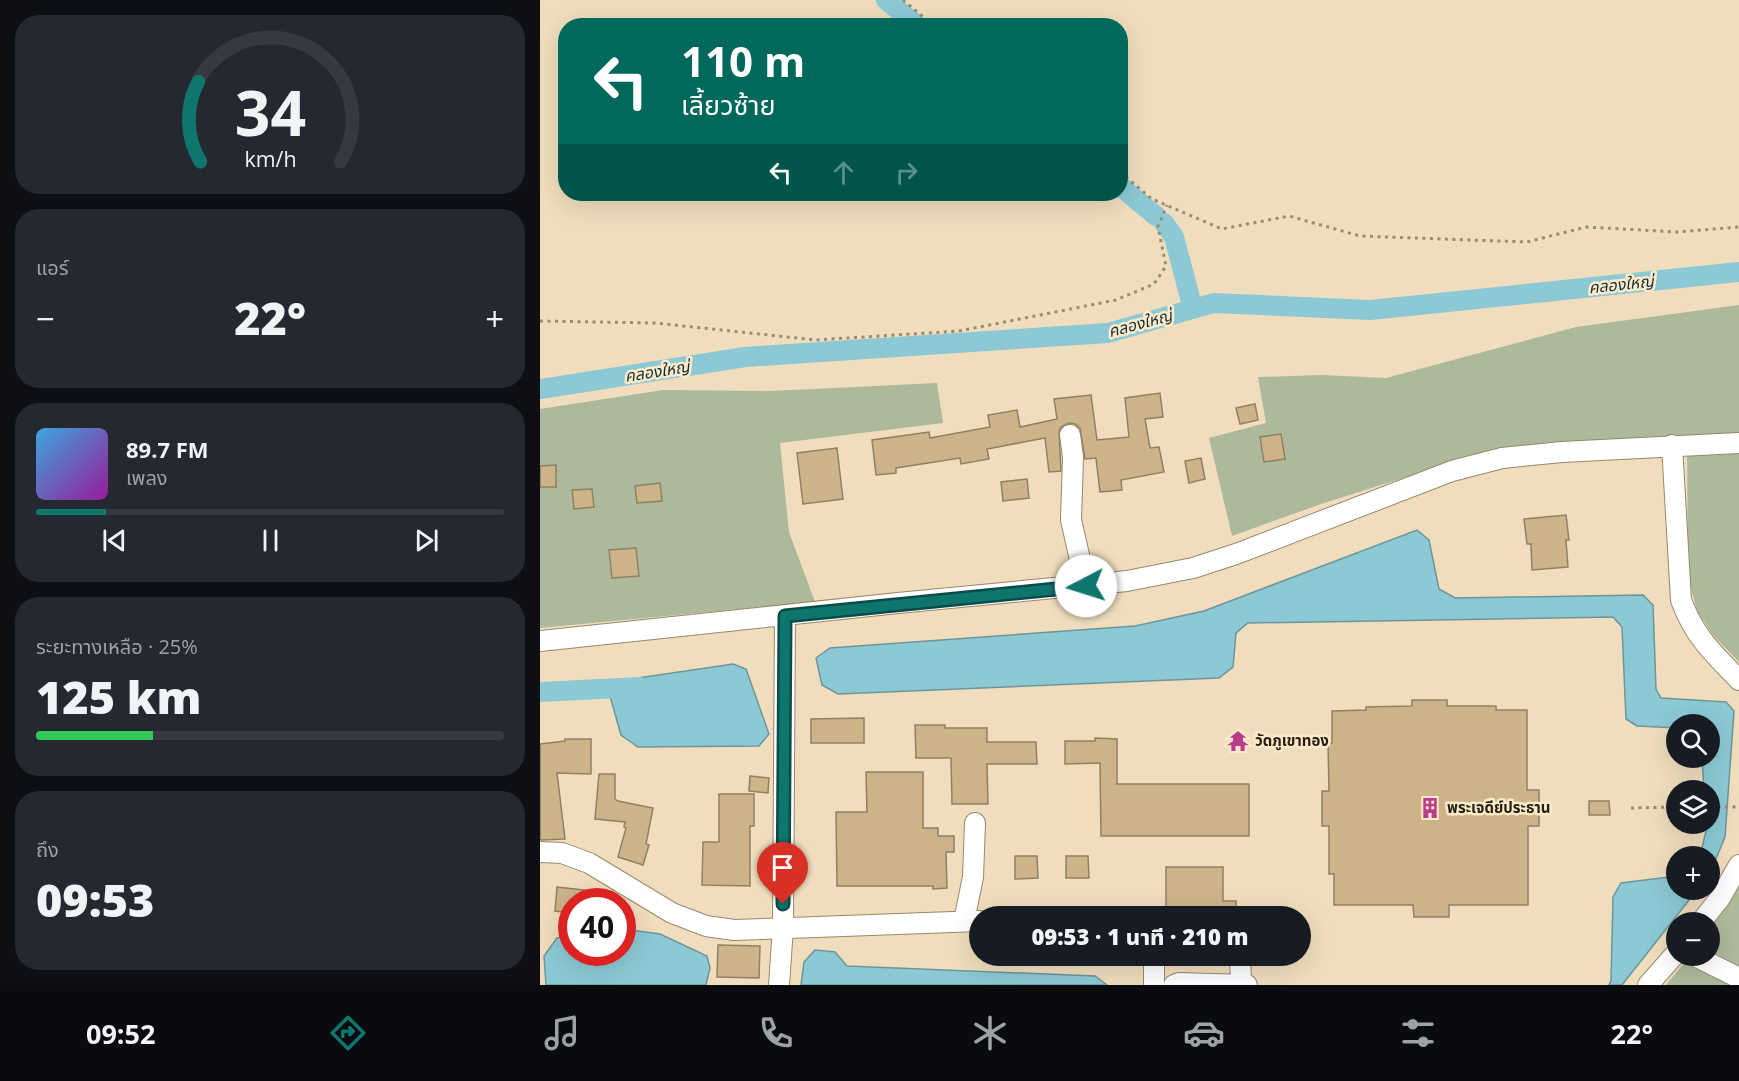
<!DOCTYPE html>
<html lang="th">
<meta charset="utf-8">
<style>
:root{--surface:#171b24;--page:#242831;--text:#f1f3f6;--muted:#9ea1a6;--line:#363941;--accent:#0f766e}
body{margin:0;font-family:"Open Sans","Noto Sans Thai",sans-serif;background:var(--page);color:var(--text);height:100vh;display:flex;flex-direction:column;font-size:22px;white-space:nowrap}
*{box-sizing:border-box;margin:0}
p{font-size:20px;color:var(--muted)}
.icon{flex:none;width:33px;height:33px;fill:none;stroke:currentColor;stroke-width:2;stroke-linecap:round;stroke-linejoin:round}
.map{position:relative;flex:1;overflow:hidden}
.side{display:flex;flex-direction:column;gap:15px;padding:15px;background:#0d0f14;width:540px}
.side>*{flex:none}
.hud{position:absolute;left:18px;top:18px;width:570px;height:183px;border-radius:24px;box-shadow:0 6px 24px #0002;background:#00695c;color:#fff;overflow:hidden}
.controls{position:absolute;left:1126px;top:714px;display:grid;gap:12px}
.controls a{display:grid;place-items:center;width:54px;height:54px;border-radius:50%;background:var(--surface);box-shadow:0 6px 24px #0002;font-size:30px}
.speed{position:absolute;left:18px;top:888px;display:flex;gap:12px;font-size:30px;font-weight:700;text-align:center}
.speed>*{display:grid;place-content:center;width:78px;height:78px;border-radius:50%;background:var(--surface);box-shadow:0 6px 24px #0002;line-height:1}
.speed .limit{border:9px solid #d22;background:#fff;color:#111}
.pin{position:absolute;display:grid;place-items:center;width:51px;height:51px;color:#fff;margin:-62px -26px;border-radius:50% 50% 50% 0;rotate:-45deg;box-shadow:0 0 6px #0007}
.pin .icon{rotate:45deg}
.me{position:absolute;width:66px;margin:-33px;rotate:265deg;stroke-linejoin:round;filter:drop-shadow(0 0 4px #0008)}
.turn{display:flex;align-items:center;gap:21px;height:126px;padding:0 24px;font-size:27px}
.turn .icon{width:78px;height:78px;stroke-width:2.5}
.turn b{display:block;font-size:42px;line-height:51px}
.lanes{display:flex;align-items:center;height:57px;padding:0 24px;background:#0003;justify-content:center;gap:30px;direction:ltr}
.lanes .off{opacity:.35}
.big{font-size:45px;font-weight:800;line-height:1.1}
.side .card{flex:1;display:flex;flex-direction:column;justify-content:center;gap:9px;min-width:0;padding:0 21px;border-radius:24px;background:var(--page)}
.side .dial{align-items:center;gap:0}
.dial svg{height:156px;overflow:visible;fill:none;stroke:var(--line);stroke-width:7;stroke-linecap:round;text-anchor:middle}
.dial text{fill:var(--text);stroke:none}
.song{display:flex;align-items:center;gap:18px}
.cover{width:72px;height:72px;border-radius:9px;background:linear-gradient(135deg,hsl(200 70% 55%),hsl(300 70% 35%))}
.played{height:6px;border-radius:3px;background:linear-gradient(90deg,var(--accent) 15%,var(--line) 15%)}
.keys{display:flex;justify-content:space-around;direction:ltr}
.heat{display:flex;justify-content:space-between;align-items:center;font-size:33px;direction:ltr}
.charge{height:9px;border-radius:4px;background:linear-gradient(90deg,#34c759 25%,var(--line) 0)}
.trip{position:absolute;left:429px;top:906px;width:342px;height:60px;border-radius:30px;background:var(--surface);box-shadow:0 6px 24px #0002;font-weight:800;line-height:60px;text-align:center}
.tab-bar{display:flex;height:96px;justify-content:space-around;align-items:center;background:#090b0e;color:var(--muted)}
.tab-bar .icon{width:42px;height:42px}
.tab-bar .current{color:var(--accent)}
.tab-bar b{font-size:27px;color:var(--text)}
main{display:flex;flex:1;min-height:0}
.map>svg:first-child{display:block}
</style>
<main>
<section class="side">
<div class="card dial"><svg viewBox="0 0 100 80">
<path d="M14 69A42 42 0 1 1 86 69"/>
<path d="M14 69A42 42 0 0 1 13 28" stroke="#0f766e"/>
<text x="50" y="56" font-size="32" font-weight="700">34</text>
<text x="50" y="72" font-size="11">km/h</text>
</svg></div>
<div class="card"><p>แอร์</p>
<div class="heat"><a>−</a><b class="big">22°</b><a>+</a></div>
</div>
<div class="card">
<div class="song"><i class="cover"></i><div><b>89.7 FM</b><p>เพลง</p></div></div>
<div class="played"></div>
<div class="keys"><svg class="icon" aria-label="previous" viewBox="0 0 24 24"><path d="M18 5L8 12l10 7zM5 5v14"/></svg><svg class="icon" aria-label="pause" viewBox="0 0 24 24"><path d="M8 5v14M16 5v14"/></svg><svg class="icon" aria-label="next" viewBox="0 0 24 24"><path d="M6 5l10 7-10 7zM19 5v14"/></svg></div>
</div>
<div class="card"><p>ระยะทางเหลือ · 25%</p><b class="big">125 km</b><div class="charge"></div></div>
<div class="card"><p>ถึง</p><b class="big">09:53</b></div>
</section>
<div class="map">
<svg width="1199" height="985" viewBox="0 0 1199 985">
<rect width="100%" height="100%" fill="#efddbd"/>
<path fill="#acb99b" d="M1199,305V662L1173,635L1157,611L1148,577L1147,438L882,472L781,504L692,536L669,438L726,423L718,377L782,375L846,378L1036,327Z
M397,383L403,423L240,443L249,532L275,602L0,628V409L123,390L231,391Z
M1199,885V985H1126L1150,956H1170V929Z"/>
<path fill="#8cc9d5" stroke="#6d969b" stroke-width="1.5" d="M877,530L889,540L899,589L915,598L1103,595L1113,605L1116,689L1121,698L1186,702L1194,711L1185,837L1170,873V856H1160L1166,831L1165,824H1170V790H1164L1162,758H1170V724H1137V728L1097,726L1086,719L1082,627L1073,617L708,623L696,633L693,667L679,678L298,694L282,685L276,658L290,648L595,626L664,611Z
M193,664L206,669L229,734L219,746L98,747L81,735L70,696L78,681Z
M1137,876V890H1157L1082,985H1069L1071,981L1073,897L1081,883Z
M83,929L120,934L167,956L170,968L166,985H6L4,956L17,938L31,935L32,952H82Z
M275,950L295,952L307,966L555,976L567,985H261L264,962Z"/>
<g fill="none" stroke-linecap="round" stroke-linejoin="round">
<path stroke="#8cc9d5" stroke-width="20" d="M346,0L378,26
M580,186L616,216
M624,223L634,237L653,309
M0,389L205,357L568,333L674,303L830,310L1199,272
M0,692L100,687"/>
</g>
<path fill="#ccb488" stroke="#918064" stroke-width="1.5" d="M620,393L623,417L605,419L610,448L619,447L624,472L581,480L582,490L560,492L556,458L545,459L540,428L535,424L529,423L522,426L519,431L521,471L509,472L505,438L447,449L449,459L421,464L420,458L356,468V473L336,475L332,440L389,432L390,438L450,427L448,415L477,410L480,427L517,419L514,399L551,395L557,440L589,437L585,398Z
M715,404L718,420L700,424L696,408Z
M741,434L745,459L724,462L720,437Z
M297,448L303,499L263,504L257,453Z
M661,458L665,479L649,483L645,461Z
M16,465V487H0V466Z
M487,479L489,498L463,501L461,482Z
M120,483L122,501L97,503L95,486Z
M52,489L54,507L34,509L32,490Z
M1026,515L1029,540H1026L1028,567L992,570L991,544H987L984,519Z
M96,548L99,576L72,578L69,550Z
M872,700H907V706H956V710H987V790H999V826H988V905H909V917H874L873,905H794V874H789V826H782V791H789L788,743H792V711L826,710V707L872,706Z
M324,718V743H271V719Z
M375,725H405V728H447V742H496L497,764H447L448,804H412L411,758H376Z
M555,738L577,739V784H709V836H561L560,763L525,764V741H555Z
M25,739H51V774L17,773L25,839L0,840V744L25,741Z
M326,772H383V828H398V836H414V852H406L407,888L393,889V886H297L296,812H327Z
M59,774H75V799L78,801L113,808L106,844L109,845L103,865L78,857L86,828L84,827L85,822L55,819Z
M210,776L229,778L228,793L209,791Z
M179,794H214V826H210V886L162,885L163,842H179Z
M1049,801H1069L1070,815H1049Z
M475,856H497L498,878L475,879Z
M526,856H548L549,878H526Z
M626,867H683V901H696V916H626Z
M17,887L61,892L60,902H32V913L15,911Z
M178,945L220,946L219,978L177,977Z"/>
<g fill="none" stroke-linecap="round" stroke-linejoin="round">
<defs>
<path id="minor" d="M530,435L533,457L531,520L546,586
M1132,445L1141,600C1154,636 1173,653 1199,680
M0,641L358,603L587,581L653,568L696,554L912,471L962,458L1022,452L1199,443
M0,852L22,853L49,863L132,913L166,926L194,930L440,921
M424,921L433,877L435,823
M1161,922L1180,898L1199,865
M614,956V985
M700,956L701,983
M1155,956L1199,978
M239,985L243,927L245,616
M634,985L639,983L707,985
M1108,985L1137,952"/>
</defs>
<use href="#minor" stroke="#99886b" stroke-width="22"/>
<path stroke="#998c75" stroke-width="3" stroke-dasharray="3 4.5" stroke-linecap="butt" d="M363,0L394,26
M580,172L612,199L682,229L749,216L820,236L987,242L1046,227L1137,232L1199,227
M0,321L115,323L276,340L419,331L576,300L614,284L626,266L618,227L627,205
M1170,807H1199
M1091,808L1137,807"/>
<use href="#minor" stroke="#fff" stroke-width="20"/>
</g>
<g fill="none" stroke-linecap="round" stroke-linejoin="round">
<defs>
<path id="route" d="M243,904L245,616L546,586"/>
</defs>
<use href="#route" stroke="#0a4d48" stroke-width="15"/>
<use href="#route" stroke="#0f766e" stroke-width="10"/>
</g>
<defs>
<symbol id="temple-bare" viewBox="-9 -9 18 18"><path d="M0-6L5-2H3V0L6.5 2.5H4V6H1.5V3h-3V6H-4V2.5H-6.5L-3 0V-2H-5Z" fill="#b93d8c" stroke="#fceaca" stroke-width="2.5" paint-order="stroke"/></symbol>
<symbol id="building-bare" viewBox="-9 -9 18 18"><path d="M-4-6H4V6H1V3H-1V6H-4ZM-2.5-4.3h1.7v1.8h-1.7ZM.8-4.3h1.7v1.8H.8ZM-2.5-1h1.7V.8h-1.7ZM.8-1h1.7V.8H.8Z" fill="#b93d8c" stroke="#fceaca" stroke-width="2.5" paint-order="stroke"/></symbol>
</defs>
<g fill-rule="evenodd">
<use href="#temple-bare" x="683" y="726" width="30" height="30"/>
<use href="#building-bare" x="875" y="793" width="30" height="30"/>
</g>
<g text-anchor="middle" stroke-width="5" stroke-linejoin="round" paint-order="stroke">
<g font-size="15" font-weight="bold" fill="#251f13" stroke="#fceaca" text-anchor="start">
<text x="715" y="746">วัดภูเขาทอง</text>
<text x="907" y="813">พระเจดีย์ประธาน</text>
</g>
<g font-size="16" font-style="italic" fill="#102f34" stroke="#fceaca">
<text transform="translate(1081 284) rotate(-6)" y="6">คลองใหญ่</text>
<text transform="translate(600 323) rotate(-15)" y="6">คลองใหญ่</text>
<text transform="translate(117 371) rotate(-9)" y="6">คลองใหญ่</text>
</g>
</g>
</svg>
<div class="controls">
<a><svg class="icon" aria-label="search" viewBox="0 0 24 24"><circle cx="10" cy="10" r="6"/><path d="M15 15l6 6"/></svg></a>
<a><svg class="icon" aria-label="layers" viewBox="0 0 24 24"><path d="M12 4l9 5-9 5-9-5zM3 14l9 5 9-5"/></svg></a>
<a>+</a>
<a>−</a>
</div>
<div class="speed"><div class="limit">40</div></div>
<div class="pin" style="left:243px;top:904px;background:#d93025"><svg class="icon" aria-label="arrive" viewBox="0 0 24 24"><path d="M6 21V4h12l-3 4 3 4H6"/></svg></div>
<svg class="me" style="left:546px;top:586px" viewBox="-20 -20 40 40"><circle r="19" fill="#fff"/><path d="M0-13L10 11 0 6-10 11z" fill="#0f766e"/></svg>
<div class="trip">09:53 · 1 นาที · 210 m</div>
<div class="hud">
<div class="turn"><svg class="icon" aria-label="left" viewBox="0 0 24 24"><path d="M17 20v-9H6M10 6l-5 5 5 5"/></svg><div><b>110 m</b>เลี้ยวซ้าย</div></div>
<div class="lanes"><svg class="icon" aria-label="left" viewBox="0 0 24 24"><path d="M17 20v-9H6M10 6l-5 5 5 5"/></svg><svg class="icon off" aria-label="ahead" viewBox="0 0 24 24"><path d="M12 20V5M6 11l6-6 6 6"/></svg><svg class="icon off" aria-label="right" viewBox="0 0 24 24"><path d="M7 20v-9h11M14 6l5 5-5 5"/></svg></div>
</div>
</div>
</main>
<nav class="tab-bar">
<b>09:52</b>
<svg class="icon current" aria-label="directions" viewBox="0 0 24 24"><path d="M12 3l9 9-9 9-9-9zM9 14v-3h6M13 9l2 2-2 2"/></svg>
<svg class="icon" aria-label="music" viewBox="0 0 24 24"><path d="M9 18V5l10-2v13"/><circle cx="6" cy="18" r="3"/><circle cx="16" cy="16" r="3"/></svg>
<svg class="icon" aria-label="phone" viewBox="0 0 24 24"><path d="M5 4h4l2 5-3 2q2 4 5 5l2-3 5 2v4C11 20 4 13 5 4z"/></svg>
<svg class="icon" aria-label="climate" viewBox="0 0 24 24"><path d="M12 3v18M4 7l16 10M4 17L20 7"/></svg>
<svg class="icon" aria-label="car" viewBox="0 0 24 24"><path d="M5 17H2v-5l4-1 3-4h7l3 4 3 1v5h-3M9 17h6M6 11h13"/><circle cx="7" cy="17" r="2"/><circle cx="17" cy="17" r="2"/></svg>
<svg class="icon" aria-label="filters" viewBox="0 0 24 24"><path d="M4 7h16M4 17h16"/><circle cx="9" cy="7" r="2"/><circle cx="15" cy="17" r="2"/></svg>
<b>22°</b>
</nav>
